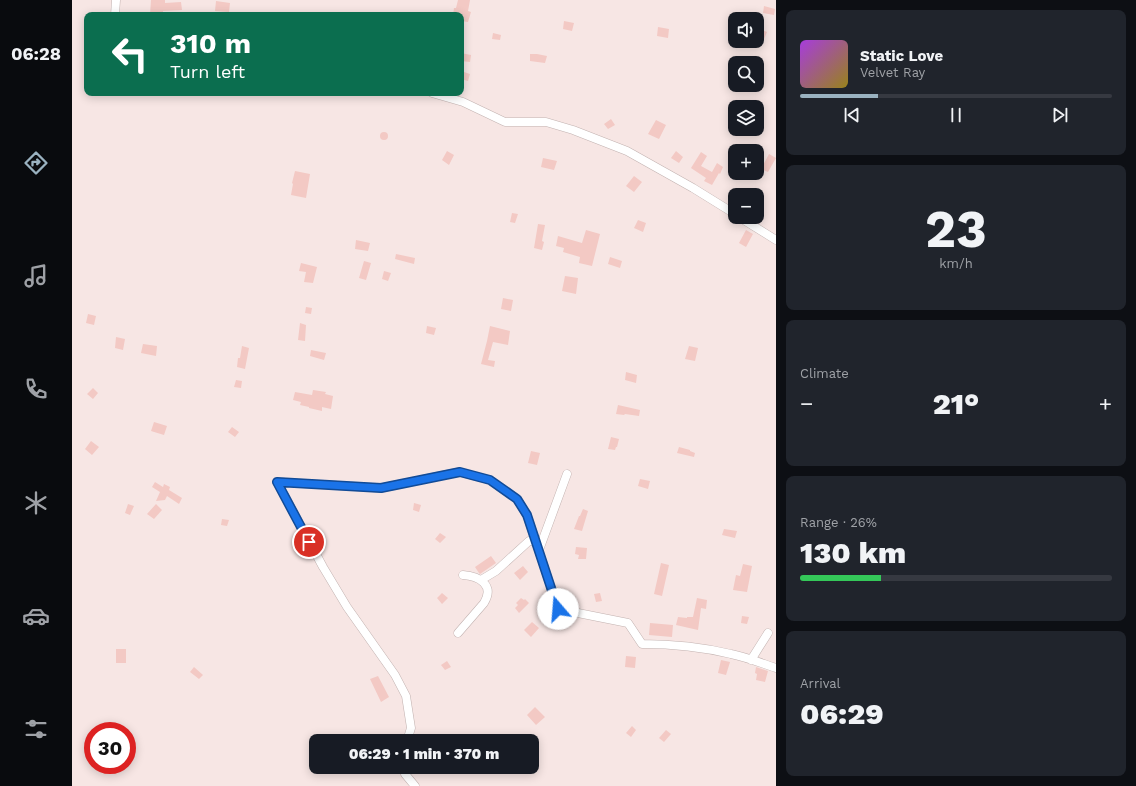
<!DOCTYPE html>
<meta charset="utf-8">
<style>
:root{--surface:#171b24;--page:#20242c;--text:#f1f3f6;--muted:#9ea1a6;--line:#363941;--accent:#9ab2c0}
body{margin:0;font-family:"Work Sans",sans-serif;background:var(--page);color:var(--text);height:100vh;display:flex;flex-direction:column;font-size:15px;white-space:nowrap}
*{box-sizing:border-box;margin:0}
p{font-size:13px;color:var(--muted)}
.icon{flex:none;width:22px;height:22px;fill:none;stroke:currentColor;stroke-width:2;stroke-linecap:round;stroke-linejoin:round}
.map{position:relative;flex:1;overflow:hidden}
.side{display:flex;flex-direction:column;gap:10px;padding:10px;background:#0d0f14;width:360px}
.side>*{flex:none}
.guide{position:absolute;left:12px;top:12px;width:380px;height:84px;border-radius:8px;box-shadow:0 2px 10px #0003;background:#0b6e4f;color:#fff;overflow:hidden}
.fabs{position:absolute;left:656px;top:12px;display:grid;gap:8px}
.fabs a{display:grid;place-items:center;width:36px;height:36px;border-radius:8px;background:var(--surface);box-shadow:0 2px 10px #0003;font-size:20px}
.speed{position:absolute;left:12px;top:722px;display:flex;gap:8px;font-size:20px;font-weight:700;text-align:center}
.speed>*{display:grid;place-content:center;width:52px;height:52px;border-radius:50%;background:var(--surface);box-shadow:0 2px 10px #0003;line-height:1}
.speed .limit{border:6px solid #d22;background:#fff;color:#111}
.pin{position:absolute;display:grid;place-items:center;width:34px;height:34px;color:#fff;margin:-17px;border:2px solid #fff;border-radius:50%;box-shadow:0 1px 4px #0007}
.me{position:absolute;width:44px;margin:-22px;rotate:342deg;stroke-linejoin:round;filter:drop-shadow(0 0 3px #0008)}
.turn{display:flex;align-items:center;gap:14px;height:84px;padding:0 20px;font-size:18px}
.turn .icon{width:52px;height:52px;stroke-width:2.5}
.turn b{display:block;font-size:28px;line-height:34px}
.big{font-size:30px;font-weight:800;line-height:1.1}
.side .tile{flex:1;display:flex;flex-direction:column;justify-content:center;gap:6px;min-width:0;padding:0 14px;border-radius:8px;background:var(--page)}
.side .dial{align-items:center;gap:0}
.dial b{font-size:52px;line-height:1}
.song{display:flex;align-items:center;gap:12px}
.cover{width:48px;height:48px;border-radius:6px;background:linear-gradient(135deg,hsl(280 70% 55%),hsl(50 70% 35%))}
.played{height:4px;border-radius:2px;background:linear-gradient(90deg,var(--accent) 25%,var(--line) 25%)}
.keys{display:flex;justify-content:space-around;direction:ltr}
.heat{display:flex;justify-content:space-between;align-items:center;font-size:22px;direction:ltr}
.charge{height:6px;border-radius:3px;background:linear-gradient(90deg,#34c759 26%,var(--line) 0)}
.trip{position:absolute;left:237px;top:734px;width:230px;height:40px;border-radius:8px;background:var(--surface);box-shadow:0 2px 10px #0003;font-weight:800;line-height:40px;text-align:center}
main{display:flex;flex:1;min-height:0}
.tab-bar{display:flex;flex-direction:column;width:72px;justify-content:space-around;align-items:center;background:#090b0e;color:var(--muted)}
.tab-bar .icon{width:28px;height:28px}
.tab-bar .current{color:var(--accent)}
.tab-bar b{font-size:18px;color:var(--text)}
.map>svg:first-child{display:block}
</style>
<main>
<nav class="tab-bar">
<b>06:28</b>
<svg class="icon current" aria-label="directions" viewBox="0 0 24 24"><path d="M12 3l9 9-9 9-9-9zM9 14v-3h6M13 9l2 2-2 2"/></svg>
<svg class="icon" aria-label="music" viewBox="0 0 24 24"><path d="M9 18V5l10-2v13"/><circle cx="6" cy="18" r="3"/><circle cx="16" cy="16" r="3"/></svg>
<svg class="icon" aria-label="phone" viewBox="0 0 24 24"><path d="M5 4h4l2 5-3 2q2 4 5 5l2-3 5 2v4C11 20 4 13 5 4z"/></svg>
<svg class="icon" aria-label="climate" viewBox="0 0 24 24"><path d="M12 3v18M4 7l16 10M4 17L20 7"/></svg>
<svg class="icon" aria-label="car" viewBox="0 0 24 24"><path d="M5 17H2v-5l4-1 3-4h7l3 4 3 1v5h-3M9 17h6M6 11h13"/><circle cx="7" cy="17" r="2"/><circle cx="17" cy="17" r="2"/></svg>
<svg class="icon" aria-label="filters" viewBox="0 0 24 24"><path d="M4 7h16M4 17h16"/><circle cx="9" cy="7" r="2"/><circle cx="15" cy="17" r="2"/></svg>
</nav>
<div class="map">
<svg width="704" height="786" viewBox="0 0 704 786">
<rect width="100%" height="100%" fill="#f7e6e4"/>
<path fill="#f3c9c4" d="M79,0H93V3L109,2L110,10L91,11V15H78Z
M386,0H398L396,11L399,12L396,22L389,21V15H381L382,8H384Z
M144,1L158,3L157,12L143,11Z
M692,6L703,9L702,15L691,13Z
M492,21L502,23L500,31L491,29Z
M586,27L597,29L596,38L585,36Z
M685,28L695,32L692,39L685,35Z
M421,33L429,35L428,40L420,39Z
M389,53L399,55L398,62L389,61Z
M458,54H465L475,56L473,63L458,61Z
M389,71L398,74L396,81L389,79Z
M539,119L543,125L536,129L532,124Z
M584,120L594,125L587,139L576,134Z
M308 136a4 4 0 1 1 8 0a4 4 0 1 1-8 0Z
M375,151L382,155L377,165L370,160Z
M604,151L611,157L607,163L599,158Z
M629,152L635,156L629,166L640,172L645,163L651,167L648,174L647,173L640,185L632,181L634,178L619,168Z
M697,154L704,158L696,172L689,169Z
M471,158L485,161L482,170L469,167Z
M223,171L238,174L234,198L219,195L221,184L220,183Z
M562,176L570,182L562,192L554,186Z
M440,213L446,214L443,223L438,222Z
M566,220L574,223L571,232L562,228Z
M466,224L473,225L470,241L472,242L470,250L462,248Z
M514,230L528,234L520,266L507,263L508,257L491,252L492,248L484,246L486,236L510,243Z
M674,230L681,234L674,247L667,243Z
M284,240L298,243L296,251L283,249Z
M324,254L343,258L342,264L323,259Z
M538,257L550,261L548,268L536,264Z
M292,261L299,263L294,280L287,278Z
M229,263L245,267L241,283L232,282L234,272L227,271Z
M312,271L319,273L316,281L310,279Z
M493,276L506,278L504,294L490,291Z
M431,298L441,300L439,311L429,309Z
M234,307L240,308L239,314L233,313Z
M16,314L24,316L22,325L14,323Z
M228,323L234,325L233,341L226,340Z
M355,326L364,328L362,335L354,333Z
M418,326L438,331L436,345L421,342L416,360L423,361L422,367L409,364L415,341Z
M44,337L53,339L51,350L43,348Z
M71,344L85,346L84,356L69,353Z
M170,346L177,348L173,369L165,367L166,358H168Z
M617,346L626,348L623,361L613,359Z
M239,350L254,353L252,360L238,356Z
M554,372L565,375L564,383L553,380Z
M164,380L170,381L169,388L162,387Z
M21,388L26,393L21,399L15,394Z
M241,390L254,392L253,394L261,396L259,409L250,407V411L237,408V407L228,405L229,402L221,400L223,392L240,395Z
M546,405L568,410L567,416L553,414L552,415L544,414Z
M82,422L95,426L92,435L79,431Z
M160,427L167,432L163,437L156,432Z
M539,437L547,439L545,447H544L543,450L536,449Z
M19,441L27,447L20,455L13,449Z
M607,447L618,450V451L623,453L622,457L605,453Z
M459,451L468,453L465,465L456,463Z
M568,479L578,481L576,489L566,486Z
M83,482L91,487L92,484L98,487L97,490L110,498L107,504L95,496L93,500L84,501L88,492L80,487Z
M342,503L349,505L347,512L341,510Z
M56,504L62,506L58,515L53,513Z
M84,504L90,510L82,519L75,514Z
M511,509L516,511L510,531L502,529L507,516H508Z
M150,519L157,520L155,526L149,525Z
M652,529L665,531L663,538L650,535Z
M368,533L374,537L368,543L363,539Z
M504,547L515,548L514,559H506L507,555L503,554Z
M419,556L424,563L408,574L407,573L403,567Z
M589,563L597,565L590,596L582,594Z
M671,564L680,566L675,592L661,590L664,575L668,576Z
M451,566L456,572L448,580L442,573Z
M370,593L376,598L370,604L365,598Z
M528,593L530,601L524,602L522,594Z
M449,598L452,600L453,599L457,603L447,613L443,608L446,605L444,603Z
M625,598L635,600L634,609L629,608L626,630L604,625L606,617L615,618V617H621Z
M670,616L677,617L675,624L669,623Z
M460,622L467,628L459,637L452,630Z
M578,623L601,625L600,637L577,635Z
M44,649H54V663H44Z
M554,656L564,657L563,668L553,667Z
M649,660L658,662L654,675L646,673Z
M375,661L379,667L373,670L369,665Z
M122,667L131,675L127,679L118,672Z
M684,667L696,671L693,682L684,680L685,674L683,673Z
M306,676L317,697L309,702L298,679Z
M463,707L473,717L464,725L455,715Z
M560,726L564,730L559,737L554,733Z
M594,730L599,734L592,742L587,738Z"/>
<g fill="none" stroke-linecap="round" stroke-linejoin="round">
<defs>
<path id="minor" d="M43,15L44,0
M360,93L391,102L433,122H474L501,130L555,151L621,188L663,214
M667,217L704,240
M205,482L309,488L387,472L418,480L445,499L455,515L486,609L556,623L570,644C600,644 630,647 659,654C674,657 689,663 704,668
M205,482L251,567L275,607L323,675L334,696L339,728L335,741
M467,550L495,474
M409,580L424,571L457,541H464
M386,633L412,603C423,585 407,576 391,575
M679,660L696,633
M332,767L333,774L343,786"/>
</defs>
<use href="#minor" stroke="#c2b2b0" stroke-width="9"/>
<use href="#minor" stroke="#fff" stroke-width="8"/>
</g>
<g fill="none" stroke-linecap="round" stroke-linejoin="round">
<defs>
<path id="route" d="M237,542L205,482L309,488L388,472L418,480L445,499L455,515L486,609"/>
</defs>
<use href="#route" stroke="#114b97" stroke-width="10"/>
<use href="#route" stroke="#1a73e8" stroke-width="7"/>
</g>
</svg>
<div class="fabs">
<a><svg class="icon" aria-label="sound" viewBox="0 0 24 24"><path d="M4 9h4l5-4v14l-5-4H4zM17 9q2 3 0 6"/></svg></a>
<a><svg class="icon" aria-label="search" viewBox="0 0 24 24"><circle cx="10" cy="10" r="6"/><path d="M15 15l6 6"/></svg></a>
<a><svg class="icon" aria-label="layers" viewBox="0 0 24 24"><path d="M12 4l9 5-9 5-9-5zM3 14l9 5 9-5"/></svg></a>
<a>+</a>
<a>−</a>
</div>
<div class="speed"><div class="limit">30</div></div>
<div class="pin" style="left:237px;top:542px;background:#d93025"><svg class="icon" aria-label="arrive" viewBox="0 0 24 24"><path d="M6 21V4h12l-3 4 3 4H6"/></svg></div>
<svg class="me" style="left:486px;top:609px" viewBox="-20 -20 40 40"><circle r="19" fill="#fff"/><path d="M0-13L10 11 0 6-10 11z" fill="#1a73e8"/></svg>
<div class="trip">06:29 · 1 min · 370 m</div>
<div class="guide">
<div class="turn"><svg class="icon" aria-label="left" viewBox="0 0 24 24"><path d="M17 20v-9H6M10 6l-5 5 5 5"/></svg><div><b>310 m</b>Turn left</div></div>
</div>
</div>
<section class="side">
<div class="tile">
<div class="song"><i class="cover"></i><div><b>Static Love</b><p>Velvet Ray</p></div></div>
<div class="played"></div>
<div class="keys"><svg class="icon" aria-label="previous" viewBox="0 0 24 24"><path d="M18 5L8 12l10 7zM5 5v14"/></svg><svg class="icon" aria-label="pause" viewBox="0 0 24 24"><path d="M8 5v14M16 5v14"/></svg><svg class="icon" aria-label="next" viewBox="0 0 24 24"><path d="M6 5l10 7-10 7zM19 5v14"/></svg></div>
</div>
<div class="tile dial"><b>23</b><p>km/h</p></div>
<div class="tile"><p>Climate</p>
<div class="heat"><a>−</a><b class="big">21°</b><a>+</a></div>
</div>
<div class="tile"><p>Range · 26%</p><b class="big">130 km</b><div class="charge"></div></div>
<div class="tile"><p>Arrival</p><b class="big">06:29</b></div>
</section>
</main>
